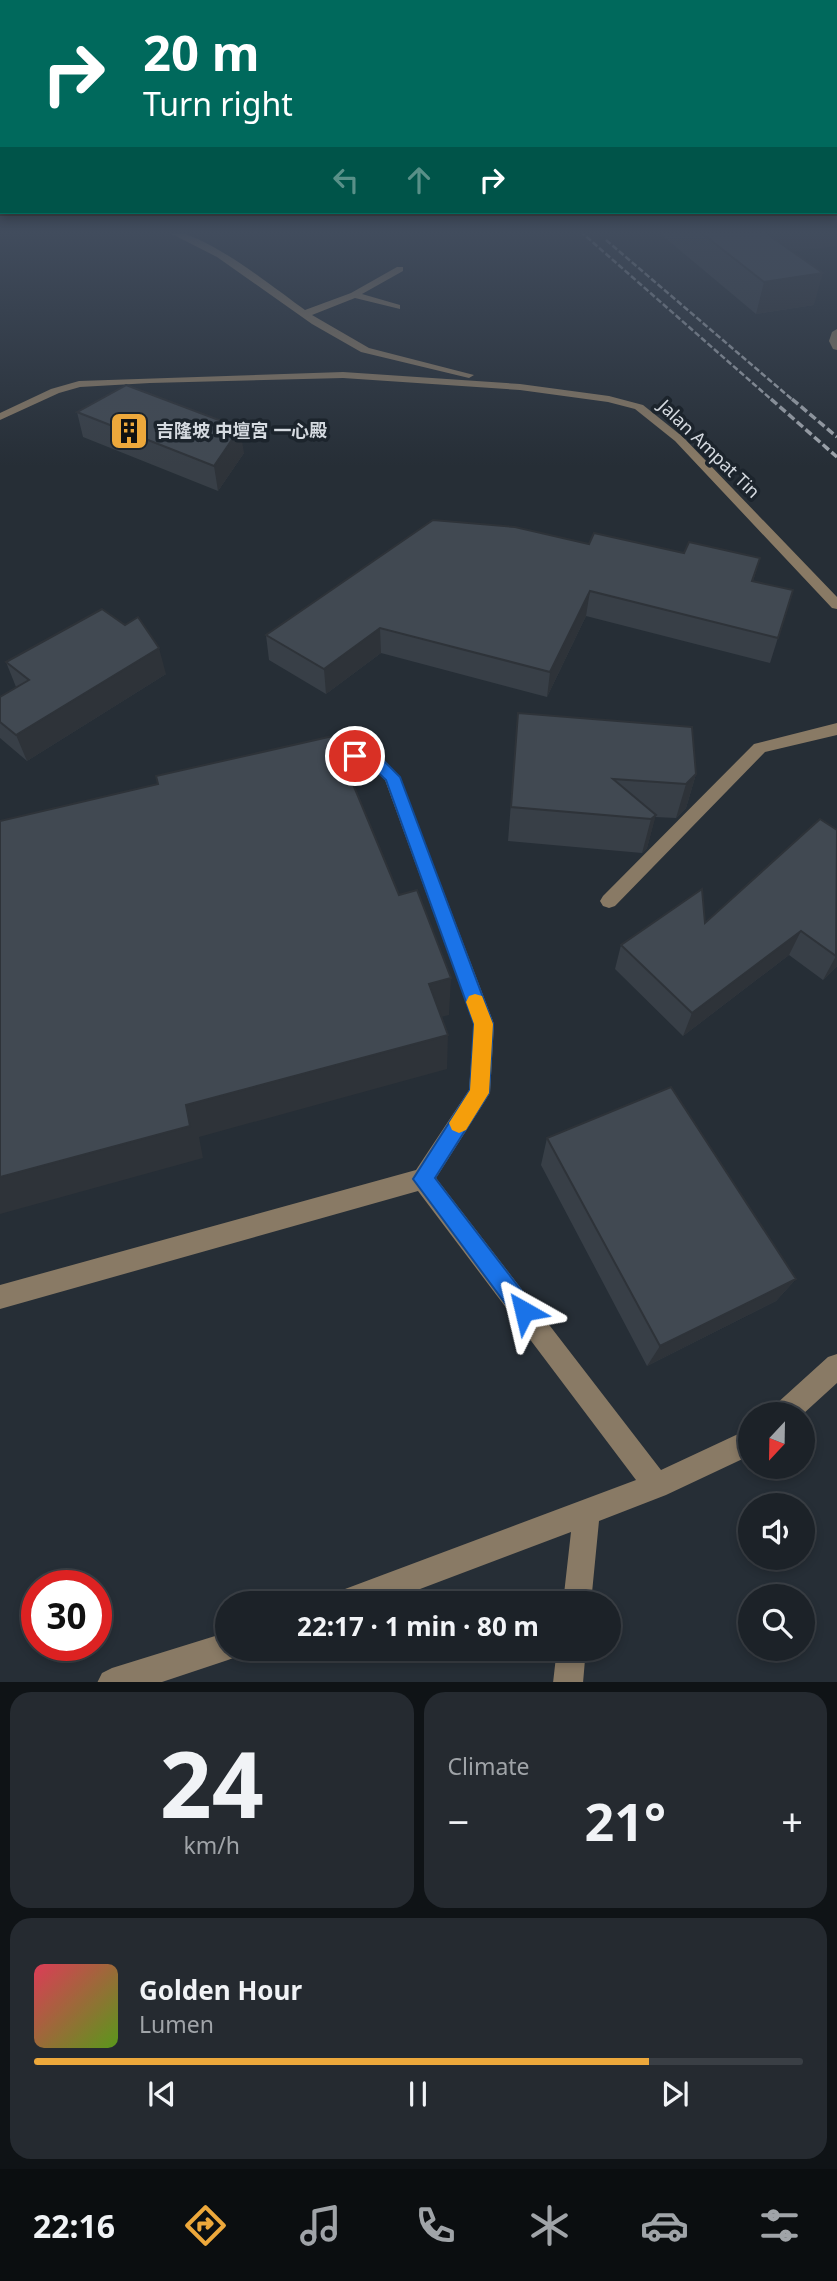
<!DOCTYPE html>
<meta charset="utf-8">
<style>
:root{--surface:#1c2228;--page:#252a30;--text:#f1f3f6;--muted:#a0a4a8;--line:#3a3f45;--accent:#eda83b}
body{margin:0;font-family:"Noto Sans","Noto Sans SC",sans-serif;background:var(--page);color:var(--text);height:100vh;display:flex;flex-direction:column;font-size:26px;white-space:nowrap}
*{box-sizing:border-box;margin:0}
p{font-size:23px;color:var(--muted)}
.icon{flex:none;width:38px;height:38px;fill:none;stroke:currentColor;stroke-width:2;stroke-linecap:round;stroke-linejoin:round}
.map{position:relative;height:1682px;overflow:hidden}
.sheet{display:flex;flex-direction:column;gap:10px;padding:10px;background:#0f1316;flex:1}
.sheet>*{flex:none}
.top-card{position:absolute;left:0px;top:0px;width:838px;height:214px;box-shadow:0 4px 10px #0003,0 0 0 2px var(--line);background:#00695c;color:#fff;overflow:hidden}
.needle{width:46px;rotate:202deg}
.buttons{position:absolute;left:738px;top:1402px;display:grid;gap:14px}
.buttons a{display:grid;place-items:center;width:77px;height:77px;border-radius:50%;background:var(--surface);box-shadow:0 4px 10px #0003,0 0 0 2px var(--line);font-size:35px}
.speed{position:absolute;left:21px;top:1570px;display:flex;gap:14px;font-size:35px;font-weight:700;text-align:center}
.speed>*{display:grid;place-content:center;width:91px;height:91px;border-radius:50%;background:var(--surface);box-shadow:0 4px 10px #0003,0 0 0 2px var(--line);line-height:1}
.speed .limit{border:10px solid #d22;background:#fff;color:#111}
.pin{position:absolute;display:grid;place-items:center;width:60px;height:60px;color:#fff;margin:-30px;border:4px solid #fff;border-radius:50%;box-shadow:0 2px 7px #0007}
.me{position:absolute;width:77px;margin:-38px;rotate:323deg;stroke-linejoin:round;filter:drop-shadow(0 0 5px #0008)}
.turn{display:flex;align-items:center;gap:24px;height:147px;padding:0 28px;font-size:32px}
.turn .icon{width:91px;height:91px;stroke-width:2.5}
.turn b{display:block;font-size:49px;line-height:60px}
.lanes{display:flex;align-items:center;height:66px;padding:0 28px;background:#0003;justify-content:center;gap:35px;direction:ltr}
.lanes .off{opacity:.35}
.big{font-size:52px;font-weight:700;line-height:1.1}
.sheet .tile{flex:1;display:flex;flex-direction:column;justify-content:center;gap:10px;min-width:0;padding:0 24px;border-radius:21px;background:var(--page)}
.sheet .dial{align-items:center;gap:0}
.dial b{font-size:91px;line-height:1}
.song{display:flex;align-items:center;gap:21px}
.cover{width:84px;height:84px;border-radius:10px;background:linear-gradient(135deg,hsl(350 70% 55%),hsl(90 70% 35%))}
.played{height:7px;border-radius:4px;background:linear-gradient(90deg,var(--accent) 80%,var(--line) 80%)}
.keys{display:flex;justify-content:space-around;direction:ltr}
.heat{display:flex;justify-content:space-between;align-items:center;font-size:38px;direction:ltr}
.sheet .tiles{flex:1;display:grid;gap:10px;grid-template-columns:1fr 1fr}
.tile:last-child{grid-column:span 2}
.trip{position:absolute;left:215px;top:1591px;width:406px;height:70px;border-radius:35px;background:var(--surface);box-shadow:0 4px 10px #0003,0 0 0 2px var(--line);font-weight:700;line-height:70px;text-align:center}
.dock{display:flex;height:112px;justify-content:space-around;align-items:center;background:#0b0e10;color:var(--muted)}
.dock .icon{width:49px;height:49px}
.dock .current{color:var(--accent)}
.dock b{font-size:32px;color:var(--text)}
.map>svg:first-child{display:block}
</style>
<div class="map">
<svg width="837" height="1683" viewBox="0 0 837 1683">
<rect width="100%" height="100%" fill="#262e36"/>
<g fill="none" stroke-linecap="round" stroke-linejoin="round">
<path fill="#897a65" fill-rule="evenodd" d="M166,231C201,228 275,289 305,310L351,293L397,267H403V271L362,294L400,305V309L355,298L312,315L369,348L474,375L469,378L361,352L312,324L217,257Z
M837,329V350L833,349L829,341L832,332Z
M343,372L520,384L609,396L643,405L683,437L837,597V609L832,608L675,441L635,409L608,402L520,390L343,378L150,383L80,387L59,393L0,420V413L51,389L79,381Z
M837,723V735L765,752L615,906L609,908L603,906L600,901L603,896L754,744Z
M338,748L377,753L400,777L494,1024L490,1093L436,1178L661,1470L751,1428V1455L666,1495L599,1521L591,1603H563L571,1532L383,1603H331L335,1593L345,1589L636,1480L418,1191L0,1309V1285L416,1170L469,1090L474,1024L385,780C360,756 350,757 317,765L309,759L311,755Z
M837,1354V1383L803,1414H771L775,1405L828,1357Z
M228,1632V1648H241L238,1656L228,1660L159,1683H97L102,1673L112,1668Z
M557,1648H586L583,1683H553Z"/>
<path stroke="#a1a7ae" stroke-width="2.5" stroke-dasharray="6 2.5" stroke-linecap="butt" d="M580,231L773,401
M606,240L794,401"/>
<path stroke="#a1a7ae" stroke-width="3.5" stroke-dasharray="8 3.5" stroke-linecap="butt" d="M771,399L837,457
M792,399L837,437"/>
</g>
<path fill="#383f47" d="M657,231H837L793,252L814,305L756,314Z
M77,412L244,453L218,491L83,437Z
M589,544L684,553L760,558L753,581L793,590L770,663L586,616L547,697L381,653L326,694L269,660L266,635Z
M6,662L166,674L27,761L0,738V697L16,687Z
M518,713L696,774L686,808L676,818L655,817L647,848L642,853L508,841Z
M837,830V966L823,980L789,955L683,1036L615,969L621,945L705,923Z
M547,1138L796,1279L776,1301L647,1366L541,1165Z"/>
<path fill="#2e3339" d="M757,231H837V246L751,257Z
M823,273L814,305L756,314L764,282Z
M240,428L244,453L218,491L214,466Z
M590,591L586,616L547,697L550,672Z
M380,628L381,653L326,694L324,669Z
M159,648L166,674L27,761L16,735Z
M696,774L686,808L676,818L686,784Z
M656,815L647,848L642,853L651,819Z
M801,931L789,955L683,1036L692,1013Z
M836,956H837V966L823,980Z
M451,978L449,1015L429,1020V984Z
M448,1035L447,1069L199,1137L203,1158L0,1214V1177L186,1105Z
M796,1279L776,1301L647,1366L660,1346Z"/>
<path fill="#414952" stroke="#2e3339" stroke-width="2" d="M699,231H763L823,273L764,282Z
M126,385L240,428L214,466L77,412Z
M433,520L515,527L589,544L594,533L684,553L689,542L760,558L752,581L793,590L778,638L590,591L550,672L380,628L324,669L266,635Z
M102,609L125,625L138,617L159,648L16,735L0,722V697L29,680L6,662Z
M518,713L692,727L696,774L686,784L613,779L656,815L651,819L511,807Z
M333,736L399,895L417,890L451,978L429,984L448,1035L186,1105L190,1126L0,1177V821L158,784L156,776Z
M820,819L837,830L836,956L801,931L692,1013L621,945L702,889L705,923Z
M671,1087L796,1279L660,1346L547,1138Z"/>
<linearGradient id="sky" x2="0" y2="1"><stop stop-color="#15191e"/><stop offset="0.5" stop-color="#414c5d"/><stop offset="1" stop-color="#414c5d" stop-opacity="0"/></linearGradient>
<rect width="837" height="466" fill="url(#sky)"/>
<path fill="#1a73e8" stroke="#114b97" stroke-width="2" d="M355,750L376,753L400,777L493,1024L489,1093L435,1178L531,1303L535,1311L531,1318L524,1322L516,1318L413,1179L470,1090L474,1024L386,780L367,762L349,759L347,756L349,752Z"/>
<path fill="#f59e0b" d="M475,994L482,996L493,1024L489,1093L466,1130L459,1133L452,1130L449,1123L470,1090L474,1024L466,1002L469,996Z"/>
<defs>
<symbol id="building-square" viewBox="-11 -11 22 22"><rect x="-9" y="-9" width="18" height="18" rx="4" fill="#eda83b" stroke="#1c242c"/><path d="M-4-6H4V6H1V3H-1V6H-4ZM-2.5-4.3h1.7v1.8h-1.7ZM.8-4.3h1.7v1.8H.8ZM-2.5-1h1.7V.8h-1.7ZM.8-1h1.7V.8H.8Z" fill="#111"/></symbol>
</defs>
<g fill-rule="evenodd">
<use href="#building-square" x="107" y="409" width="44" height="44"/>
</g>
<g text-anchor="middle" stroke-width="7" stroke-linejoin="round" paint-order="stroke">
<g font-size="18" font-weight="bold" fill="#d5dae0" stroke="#1c242c" text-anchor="start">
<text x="156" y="437">吉隆坡 中壇宮 一心殿</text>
</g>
<g font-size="18" fill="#d5dae0" stroke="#1c242c">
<text transform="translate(709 449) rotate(44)" y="6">Jalan Ampat Tin</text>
</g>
</g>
</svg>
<div class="buttons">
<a><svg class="needle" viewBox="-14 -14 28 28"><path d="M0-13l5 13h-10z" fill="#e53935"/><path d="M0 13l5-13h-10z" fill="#a0a4a8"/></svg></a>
<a><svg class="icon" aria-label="sound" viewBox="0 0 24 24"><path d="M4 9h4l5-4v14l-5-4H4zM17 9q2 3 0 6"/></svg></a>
<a><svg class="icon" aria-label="search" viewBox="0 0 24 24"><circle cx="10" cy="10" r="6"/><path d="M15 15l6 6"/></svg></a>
</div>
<div class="speed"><div class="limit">30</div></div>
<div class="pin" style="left:355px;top:756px;background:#d93025"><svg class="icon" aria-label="arrive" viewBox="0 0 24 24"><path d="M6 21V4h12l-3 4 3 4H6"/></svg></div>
<svg class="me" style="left:524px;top:1311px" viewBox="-20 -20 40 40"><path d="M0-17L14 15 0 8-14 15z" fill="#1a73e8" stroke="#fff" stroke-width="4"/></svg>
<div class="trip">22:17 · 1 min · 80 m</div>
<div class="top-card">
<div class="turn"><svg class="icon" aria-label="right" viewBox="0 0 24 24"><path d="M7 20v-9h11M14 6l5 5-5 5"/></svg><div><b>20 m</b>Turn right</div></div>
<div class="lanes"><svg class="icon off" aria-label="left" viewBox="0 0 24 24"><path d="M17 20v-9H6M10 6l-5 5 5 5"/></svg><svg class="icon off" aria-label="ahead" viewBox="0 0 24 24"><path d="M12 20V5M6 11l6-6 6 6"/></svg><svg class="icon" aria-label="right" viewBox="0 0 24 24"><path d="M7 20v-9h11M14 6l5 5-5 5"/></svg></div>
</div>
</div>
<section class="sheet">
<div class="tiles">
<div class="tile dial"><b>24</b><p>km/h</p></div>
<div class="tile"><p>Climate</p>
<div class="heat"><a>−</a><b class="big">21°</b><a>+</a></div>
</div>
<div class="tile">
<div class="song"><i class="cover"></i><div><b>Golden Hour</b><p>Lumen</p></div></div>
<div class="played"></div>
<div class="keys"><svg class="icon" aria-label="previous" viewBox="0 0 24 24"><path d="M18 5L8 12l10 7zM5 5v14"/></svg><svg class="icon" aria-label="pause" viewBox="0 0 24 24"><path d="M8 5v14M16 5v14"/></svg><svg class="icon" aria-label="next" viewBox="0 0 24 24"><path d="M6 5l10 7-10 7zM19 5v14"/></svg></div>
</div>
</div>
</section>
<nav class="dock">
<b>22:16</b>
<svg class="icon current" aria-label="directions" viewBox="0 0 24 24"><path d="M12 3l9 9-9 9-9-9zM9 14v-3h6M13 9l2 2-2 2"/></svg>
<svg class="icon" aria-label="music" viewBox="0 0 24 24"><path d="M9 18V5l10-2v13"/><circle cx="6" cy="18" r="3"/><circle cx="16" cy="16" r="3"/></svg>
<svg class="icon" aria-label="phone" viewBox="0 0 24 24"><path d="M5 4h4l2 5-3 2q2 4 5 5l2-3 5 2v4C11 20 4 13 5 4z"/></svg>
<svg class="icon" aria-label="climate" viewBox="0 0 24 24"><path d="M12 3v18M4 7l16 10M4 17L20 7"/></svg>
<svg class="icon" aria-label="car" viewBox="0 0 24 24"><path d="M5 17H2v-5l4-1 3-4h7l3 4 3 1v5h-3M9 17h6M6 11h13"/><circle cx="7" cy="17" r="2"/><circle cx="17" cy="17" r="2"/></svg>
<svg class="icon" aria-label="filters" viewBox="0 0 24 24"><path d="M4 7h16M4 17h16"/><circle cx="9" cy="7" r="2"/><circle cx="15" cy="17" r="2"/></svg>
</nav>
